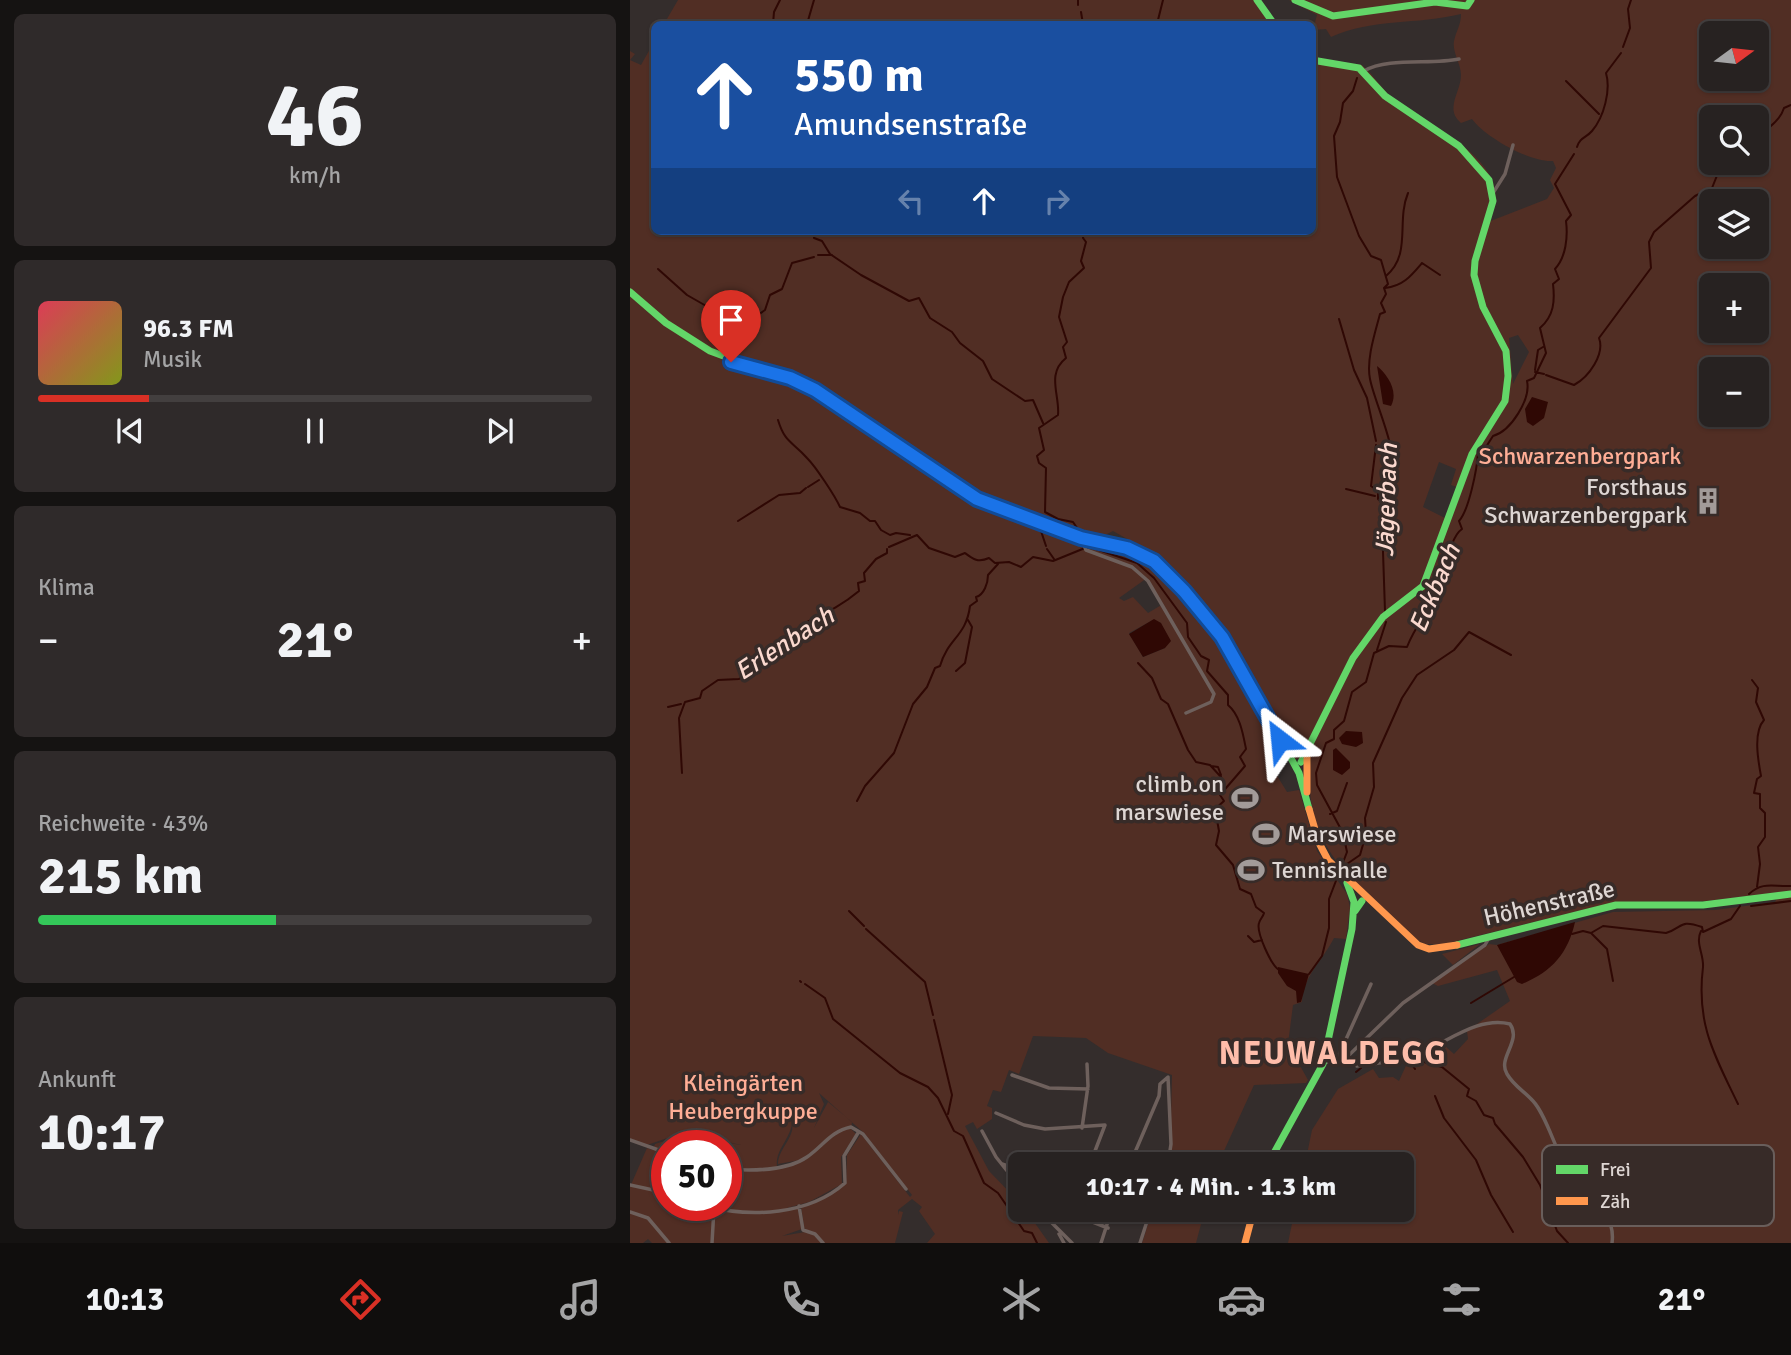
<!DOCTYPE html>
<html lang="de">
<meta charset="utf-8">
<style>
:root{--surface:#272221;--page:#2f2a2a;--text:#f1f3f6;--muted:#a4a4a5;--line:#433f3f;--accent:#d93025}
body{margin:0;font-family:Signika,sans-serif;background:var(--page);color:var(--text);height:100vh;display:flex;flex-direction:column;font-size:26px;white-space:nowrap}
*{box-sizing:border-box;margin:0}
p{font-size:23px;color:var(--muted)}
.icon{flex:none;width:38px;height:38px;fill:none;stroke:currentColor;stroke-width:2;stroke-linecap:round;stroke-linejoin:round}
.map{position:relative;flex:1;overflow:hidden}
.panel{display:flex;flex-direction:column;gap:14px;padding:14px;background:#151312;width:630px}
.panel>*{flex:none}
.hud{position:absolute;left:21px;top:21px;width:665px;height:214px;border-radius:10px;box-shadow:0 2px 5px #0004,0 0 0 2px var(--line);background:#1a4fa0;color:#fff;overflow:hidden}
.needle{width:46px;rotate:75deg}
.fabs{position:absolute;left:1069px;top:21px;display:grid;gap:14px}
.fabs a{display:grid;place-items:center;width:70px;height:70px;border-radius:10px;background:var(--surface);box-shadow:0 2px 5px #0004,0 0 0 2px var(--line);font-size:35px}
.speed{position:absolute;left:21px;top:1130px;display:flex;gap:14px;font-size:35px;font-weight:700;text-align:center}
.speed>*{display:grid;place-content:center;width:91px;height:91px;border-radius:50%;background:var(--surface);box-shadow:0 2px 5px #0004,0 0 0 2px var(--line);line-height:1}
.speed .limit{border:10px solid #d22;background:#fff;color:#111}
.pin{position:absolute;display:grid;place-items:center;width:60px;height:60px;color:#fff;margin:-72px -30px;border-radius:50% 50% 50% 0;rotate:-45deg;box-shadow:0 0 7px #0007}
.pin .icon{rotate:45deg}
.me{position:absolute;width:77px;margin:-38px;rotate:331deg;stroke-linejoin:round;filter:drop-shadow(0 0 5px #0008)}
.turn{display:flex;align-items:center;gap:24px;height:147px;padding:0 28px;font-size:32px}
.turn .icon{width:91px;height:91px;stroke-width:2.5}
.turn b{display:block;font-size:49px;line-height:60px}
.lanes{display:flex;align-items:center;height:66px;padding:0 28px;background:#0003;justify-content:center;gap:35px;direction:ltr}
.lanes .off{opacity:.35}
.big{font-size:52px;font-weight:700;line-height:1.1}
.panel .card{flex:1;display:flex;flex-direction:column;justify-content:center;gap:10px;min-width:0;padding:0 24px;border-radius:10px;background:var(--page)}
.panel .dial{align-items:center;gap:0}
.dial b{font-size:91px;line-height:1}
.song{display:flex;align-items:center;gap:21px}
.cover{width:84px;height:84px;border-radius:10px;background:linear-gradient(135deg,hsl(350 70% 55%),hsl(70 70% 35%))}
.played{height:7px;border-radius:4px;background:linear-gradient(90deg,var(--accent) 20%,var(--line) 20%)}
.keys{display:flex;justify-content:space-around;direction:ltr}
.heat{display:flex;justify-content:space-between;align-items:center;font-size:38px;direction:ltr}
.charge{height:10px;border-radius:5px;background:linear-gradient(90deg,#34c759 43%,var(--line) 0)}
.trip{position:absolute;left:378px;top:1152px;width:406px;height:70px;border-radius:10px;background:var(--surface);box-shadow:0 2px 5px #0004,0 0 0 2px var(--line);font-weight:700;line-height:70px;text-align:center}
.menu{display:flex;height:112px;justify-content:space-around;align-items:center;background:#100e0d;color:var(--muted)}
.menu .icon{width:49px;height:49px}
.menu .on{color:var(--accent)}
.menu b{font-size:32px;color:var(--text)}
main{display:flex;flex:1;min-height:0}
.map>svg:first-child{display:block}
</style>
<main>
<section class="panel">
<div class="card dial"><b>46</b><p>km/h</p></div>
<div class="card">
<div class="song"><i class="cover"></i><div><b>96.3 FM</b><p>Musik</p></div></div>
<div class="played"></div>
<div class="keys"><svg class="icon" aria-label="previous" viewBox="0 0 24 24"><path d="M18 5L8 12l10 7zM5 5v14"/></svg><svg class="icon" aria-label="pause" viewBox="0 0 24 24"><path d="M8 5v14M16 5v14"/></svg><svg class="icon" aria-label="next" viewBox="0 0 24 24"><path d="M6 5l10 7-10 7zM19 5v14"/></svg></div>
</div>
<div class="card"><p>Klima</p>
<div class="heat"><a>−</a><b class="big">21°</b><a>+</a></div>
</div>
<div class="card"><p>Reichweite · 43%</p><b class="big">215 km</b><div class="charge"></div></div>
<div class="card"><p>Ankunft</p><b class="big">10:17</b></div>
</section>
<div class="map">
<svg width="1161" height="1243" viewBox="0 0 1161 1243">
<rect width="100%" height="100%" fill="#342d2c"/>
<path fill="#512e24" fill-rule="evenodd" d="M48,0H630L647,24H34Z
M659,0H1161V891L1076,901L985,902L814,944H795L784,938C727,884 670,848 681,759H665L655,745L649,749L656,762L643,769L657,792L669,790L687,851L717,894L720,908L716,939L704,938C693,960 673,976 672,1002L663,1005L658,1044L678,1080L676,1083L624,1085L588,1164H540L542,1075L478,1053L456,1038L403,1036L389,1074L379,1070L371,1092L363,1090L357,1106L362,1108V1119L347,1129L343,1122L335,1126L359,1171L390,1203V1209H395L419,1243H297L305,1234L289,1211L292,1207L282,1199L268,1210V1215L269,1211L273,1212L265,1243H22L18,1239L13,1243H0V1187L17,1148L23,1150L25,1144L54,1135L111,1145L55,1132L17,1145L0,1139V51L5,54L0,60L11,65L24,42V231H682L683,57L699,63L732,65C746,77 754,93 769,104C798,125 860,152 865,191C867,202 862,212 858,222L917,199L924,188L920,180L926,168L923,161C901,163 855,137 842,119L831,123C814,109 831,92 831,75C831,64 822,52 824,41C826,31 831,25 831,14C787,25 743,18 701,37L696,29L683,30L687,15ZM1082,33H1127V79H1082ZM1082,117H1127V163H1082ZM1082,201H1127V247H1082ZM1082,285H1127V331H1082ZM888,335L899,352L883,384L879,338ZM1082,369H1127V415H1082ZM809,462L826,469L821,485L827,487L815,518L793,507ZM483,531L508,545L504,548L467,539ZM517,578L533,604L518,613L503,597L494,601L489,598ZM523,620L531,623L535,648L513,657L499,633ZM189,1093L234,1133L282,1195L280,1197L231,1134L217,1155L216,1184L171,1207L175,1232L152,1236L172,1229L168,1209L157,1208L179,1202L212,1184L211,1157L226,1134L221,1129L222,1122L198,1102L184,1128L194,1104ZM162,1124C165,1137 148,1149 148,1164L170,1160L197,1142L173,1161L147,1167C145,1150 159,1141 162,1124ZM37,1146H96V1206H37Z
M1148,896L1161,897V1243H658L665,1209H772V1164H675L682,1130L708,1089L743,1069L749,1078L763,1077L769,1081L779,1059L814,1045L824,1054L838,1039L837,1031L880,1001L867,970L808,986L802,983L859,944L867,945L983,912L1085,910L1145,902Z
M850,944L823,965L812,954Z
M523,1209H575L566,1243H512Z"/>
<path fill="#2f0804" d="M747,366C757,374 769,391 761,406L753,404Z
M902,397L918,402L914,418L903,426L897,422L895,409Z
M524,619L531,623L541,641L535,648L513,657L499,634Z
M716,731L732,732L733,743L726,747L712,744L709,738Z
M706,748L720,762V768L712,775L703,770V750Z
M945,922C938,954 921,972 892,984L887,982L867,945Z
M648,967L679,974L671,1002L667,1003L666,991L657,986L648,973Z"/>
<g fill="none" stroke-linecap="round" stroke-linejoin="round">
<path stroke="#2f0804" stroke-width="2" d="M448,0V5
M451,12L453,24
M143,24L144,12L150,0
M177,24L184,0
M527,24L533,0
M993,47L1000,28L998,9L1001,0
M727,78L723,91L713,103L710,122L704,136L707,177L729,236L741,256L751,260L758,284L754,288L756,294L751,303L755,312L750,314C745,333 736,360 740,379C745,404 767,447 762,473C760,480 754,486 751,492L757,506L752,522L755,611
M936,81L969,114
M1127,144C1133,128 1149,124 1154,108L1161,105
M947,147C950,137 956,138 962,131C974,117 981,90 976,73L991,53
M184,231V238L192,241L200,254L231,275L279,301L289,298L300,318L322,332L330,343L353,361L362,379L395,401L403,400L413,423
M454,231L453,238L456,242L451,261L454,268L439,282L433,297L429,317L437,342L433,347L436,358C416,374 430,395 428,415L409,428L414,450L407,456L409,463L416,468L415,512L428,519L443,522L460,547L507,563L524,578L557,623L558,637L571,656L579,660L577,671L598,695V705C610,715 613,734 616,749L610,757L615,766L590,795L594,801L585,809L589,831L586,845L603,865L610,889L621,894L626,907L634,913C633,917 630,919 629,923C626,932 641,965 649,970
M188,255H202
M28,269L57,295L78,307L121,320L135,310L140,295L152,289L162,263L184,257
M756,276C782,254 766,222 778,193
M755,288C773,286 781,276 792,263L810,275
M709,319L724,370L737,398L746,441
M905,370L908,350L913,347
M905,372L914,374
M916,375L944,385C959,377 975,354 969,338L1021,268L1019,242L1024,232L1065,196L1082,188L1088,173L1102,163
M148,420C155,443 162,441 177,458C186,467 205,496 210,507L230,513L240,521H245L251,530L260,535L266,533L280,535
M746,445L741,486L748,491V499L756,506
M178,487L189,480
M716,489L745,496
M108,521L149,495L170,493L176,488
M411,531L416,546
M259,547L287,535L299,548L325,557L335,553C343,559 348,563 359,558L365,563L379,562L391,567L403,557L423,561L455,548
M417,549L424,559
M747,650L756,622
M508,663L522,678L531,699L538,704L558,750L566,762L580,765L591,777L595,790
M326,671L335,663L342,627L338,620
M1122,680L1128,688L1126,702L1134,720C1123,732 1128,760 1131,776L1127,779L1124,793L1130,794V808L1135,813V837L1128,847L1130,864L1127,887
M38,707L51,704
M581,766L588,767L591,775
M52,773L49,718L55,702L70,698L72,691L88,680L109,679L121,671L140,656L141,648L166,632L171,625C193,614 210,607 229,591L228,583L235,581L234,573L246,559L257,553V549
M227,801L235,786L264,753L283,704L297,687L305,668L310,666C318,638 336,637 340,606L347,601L346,597C354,595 358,583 358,575L368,564
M700,814L707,811L717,783
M714,866L730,855L736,834L735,818L744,787L743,763L772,698L787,675L824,650L839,632L881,655
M1119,894C1133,881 1144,887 1161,886
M1121,906L1161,901
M219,911L234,926
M236,929L295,982L303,1015
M1071,931C1065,943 1074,954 1073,967C1066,1024 1084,1054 1108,1104
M961,933L977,949L983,981
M942,934L953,931L961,933L973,926L1036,933C1054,927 1049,919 1072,927L1073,932L1101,919L1110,906
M618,936L624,942L632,940
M679,974L692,956L699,928V899L717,852L713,833L687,785L686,773L696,743L704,739V730L714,721L722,692L736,682L744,653L759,646L777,647C786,623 805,604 813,579C817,566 820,537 832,529L829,521C839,510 847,469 848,453L854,450L863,436C881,431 901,399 897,381L904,378L916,353L910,328C924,316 925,301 923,284L929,279L925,269C936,257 938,237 936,221L941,215L925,184L944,154
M170,981L171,982
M175,984L195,998L203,1019L270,1073L298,1087L308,1098L324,1131L333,1136L354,1183L368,1193L394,1231L402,1233L407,1243
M841,1003L884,977
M304,1020L322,1095L318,1114
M780,1058L812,1067L839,1089L837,1096L846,1101L854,1115L863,1118L865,1124L893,1157L910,1185L927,1231L938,1243
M783,1066L785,1069
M726,1072L731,1068
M805,1096L814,1118L846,1160L861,1195L883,1232"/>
<path stroke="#6e605c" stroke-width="3.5" d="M734,71C758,57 801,65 829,59
M863,193L875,174L883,145
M451,538L456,550L502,567L518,581L584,694L581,702L556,713
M708,1057L741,984
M716,1058L727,1066C748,1064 772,1060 792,1052C819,1041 849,1016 880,1024C892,1041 867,1058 877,1074C884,1086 894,1091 903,1101C915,1114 923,1142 932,1159C948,1187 987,1208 982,1243
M693,1064L708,1057L716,1058L773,1003L855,945L860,936
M382,1075L419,1088L458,1089
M366,1113L394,1125L415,1129L475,1125L460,1164
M452,1128L458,1086L457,1064
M352,1131L366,1157L390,1187
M0,1140L37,1153
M423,1153L460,1164
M372,1164L390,1170
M500,1164L529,1096L530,1084L538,1077L541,1144L538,1164
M96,1169C120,1171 157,1171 177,1157C193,1146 201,1131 221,1127L233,1134L276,1189
M0,1185L37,1193
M76,1206C121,1218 179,1215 215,1183L214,1156L228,1133
M169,1206L173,1230L185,1234L193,1243
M408,1209L442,1243
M0,1212L18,1218L39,1243
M455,1219L478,1228
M429,1234L434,1243
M82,1243L84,1208
M471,1243L482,1209
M510,1243L521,1209"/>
<path stroke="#63d668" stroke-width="7" d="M627,0L644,24
M665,0L703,16L805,2L837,6L841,0
M0,292L36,323L80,351L185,390L347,499L451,538L503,550L531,567L587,630L610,665L669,773L679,809
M671,762L723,658L753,617L793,586L842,454L875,401L878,376L876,351L853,307L844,275L845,261L863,201L859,180L829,146L755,96L729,68L682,60
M725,911L732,901
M827,945L986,905H1073L1161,894
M638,1164L693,1064L722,929L724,902L717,883"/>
<path stroke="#ff974d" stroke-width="7" d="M677,757V792
M679,809L689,843L698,860L788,945L799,949L827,945
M615,1243L624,1209"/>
</g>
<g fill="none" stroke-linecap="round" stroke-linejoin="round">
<defs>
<path id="route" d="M101,362L160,378L185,390L347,499L451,538L497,548L524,561L554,591L592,637L650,740"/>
</defs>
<use href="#route" stroke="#114b97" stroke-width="18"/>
<use href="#route" stroke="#1a73e8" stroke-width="12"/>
</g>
<defs>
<symbol id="building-bare" viewBox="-9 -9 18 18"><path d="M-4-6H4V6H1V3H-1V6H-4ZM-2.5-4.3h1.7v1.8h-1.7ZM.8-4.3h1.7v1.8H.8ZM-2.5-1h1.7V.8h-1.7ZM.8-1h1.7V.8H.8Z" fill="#a29b99" stroke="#372b28" stroke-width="2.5" paint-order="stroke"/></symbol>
<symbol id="stadium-bare" viewBox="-9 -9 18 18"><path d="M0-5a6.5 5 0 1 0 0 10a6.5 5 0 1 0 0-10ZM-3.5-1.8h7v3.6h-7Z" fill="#a29b99" stroke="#372b28" stroke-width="2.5" paint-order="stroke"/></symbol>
</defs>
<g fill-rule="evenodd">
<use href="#building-bare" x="1059" y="482" width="38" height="38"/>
<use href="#stadium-bare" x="596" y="779" width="38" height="38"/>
<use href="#stadium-bare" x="617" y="815" width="38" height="38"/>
<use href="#stadium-bare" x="602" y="851" width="38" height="38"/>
</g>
<g text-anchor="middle" stroke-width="7" stroke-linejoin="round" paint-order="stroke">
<g font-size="24" fill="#ffae96" stroke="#372b28">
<text x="950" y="464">Schwarzenbergpark</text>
<text x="113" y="1091">Kleingärten<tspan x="113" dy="28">Heubergkuppe</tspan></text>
</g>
<g font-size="24" fill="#ded6d3" stroke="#372b28" text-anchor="end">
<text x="1057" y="495">Forsthaus<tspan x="1057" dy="28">Schwarzenbergpark</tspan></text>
<text x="594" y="792">climb.on<tspan x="594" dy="28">marswiese</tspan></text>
<text x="657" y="842" text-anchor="start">Marswiese</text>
<text x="642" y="878" text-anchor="start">Tennishalle</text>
</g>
<g font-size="24" fill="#ded6d3" stroke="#372b28">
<text transform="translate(919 903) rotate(-13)" y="8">Höhenstraße</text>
</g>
<g font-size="26" font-style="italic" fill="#fad8ce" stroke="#372b28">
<text transform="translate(756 500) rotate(-88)" y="9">Jägerbach</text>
<text transform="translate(804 588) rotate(-67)" y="9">Eckbach</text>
<text transform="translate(154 643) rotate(-33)" y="9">Erlenbach</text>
</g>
<g font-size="32" font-weight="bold" letter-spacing="2" fill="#febdaa" stroke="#372b28">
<text x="703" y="1064">NEUWALDEGG</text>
</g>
</g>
<rect x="912" y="1145" width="232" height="81" rx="10" fill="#372b28" stroke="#695e5b" stroke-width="2"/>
<rect x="926" y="1165" width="32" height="9" fill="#63d668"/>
<rect x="926" y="1197" width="32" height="8" fill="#ff974d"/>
<g font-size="19" fill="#ded6d3">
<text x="970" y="1176">Frei</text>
<text x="970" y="1208">Zäh</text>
</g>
</svg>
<div class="fabs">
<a><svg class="needle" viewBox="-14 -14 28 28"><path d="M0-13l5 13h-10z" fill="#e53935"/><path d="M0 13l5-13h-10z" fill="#a4a4a5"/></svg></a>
<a><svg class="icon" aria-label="search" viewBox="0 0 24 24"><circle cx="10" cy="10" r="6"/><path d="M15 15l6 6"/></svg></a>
<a><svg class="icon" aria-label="layers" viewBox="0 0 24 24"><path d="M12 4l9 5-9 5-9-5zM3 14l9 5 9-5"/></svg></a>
<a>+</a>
<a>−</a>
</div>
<div class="speed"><div class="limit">50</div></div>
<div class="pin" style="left:101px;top:362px;background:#d93025"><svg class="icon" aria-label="arrive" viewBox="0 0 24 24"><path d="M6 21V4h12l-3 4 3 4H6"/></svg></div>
<svg class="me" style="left:650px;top:740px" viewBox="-20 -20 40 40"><path d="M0-17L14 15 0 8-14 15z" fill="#1a73e8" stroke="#fff" stroke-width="4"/></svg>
<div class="trip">10:17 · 4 Min. · 1.3 km</div>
<div class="hud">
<div class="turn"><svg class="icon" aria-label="ahead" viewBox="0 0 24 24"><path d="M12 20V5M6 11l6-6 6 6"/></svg><div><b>550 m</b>Amundsenstraße</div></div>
<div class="lanes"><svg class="icon off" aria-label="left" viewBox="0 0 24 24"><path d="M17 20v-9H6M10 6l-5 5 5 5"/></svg><svg class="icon" aria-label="ahead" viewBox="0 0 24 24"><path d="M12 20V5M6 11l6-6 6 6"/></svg><svg class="icon off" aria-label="right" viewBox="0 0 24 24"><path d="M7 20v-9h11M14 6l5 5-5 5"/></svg></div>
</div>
</div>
</main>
<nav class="menu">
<b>10:13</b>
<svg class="icon on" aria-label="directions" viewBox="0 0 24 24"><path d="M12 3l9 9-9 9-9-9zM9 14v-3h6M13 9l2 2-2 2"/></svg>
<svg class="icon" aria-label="music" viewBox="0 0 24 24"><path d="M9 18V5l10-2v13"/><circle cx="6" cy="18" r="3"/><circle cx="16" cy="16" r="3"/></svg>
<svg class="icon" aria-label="phone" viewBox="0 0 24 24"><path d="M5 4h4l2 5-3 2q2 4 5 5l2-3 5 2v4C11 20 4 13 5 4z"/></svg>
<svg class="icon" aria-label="climate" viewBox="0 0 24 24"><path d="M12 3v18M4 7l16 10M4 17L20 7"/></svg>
<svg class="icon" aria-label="car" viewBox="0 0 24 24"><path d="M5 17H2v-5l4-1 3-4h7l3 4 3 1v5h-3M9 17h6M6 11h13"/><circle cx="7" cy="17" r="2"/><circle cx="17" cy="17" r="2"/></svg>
<svg class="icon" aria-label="filters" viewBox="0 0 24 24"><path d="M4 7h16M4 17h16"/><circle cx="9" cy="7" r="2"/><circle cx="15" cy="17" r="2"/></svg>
<b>21°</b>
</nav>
